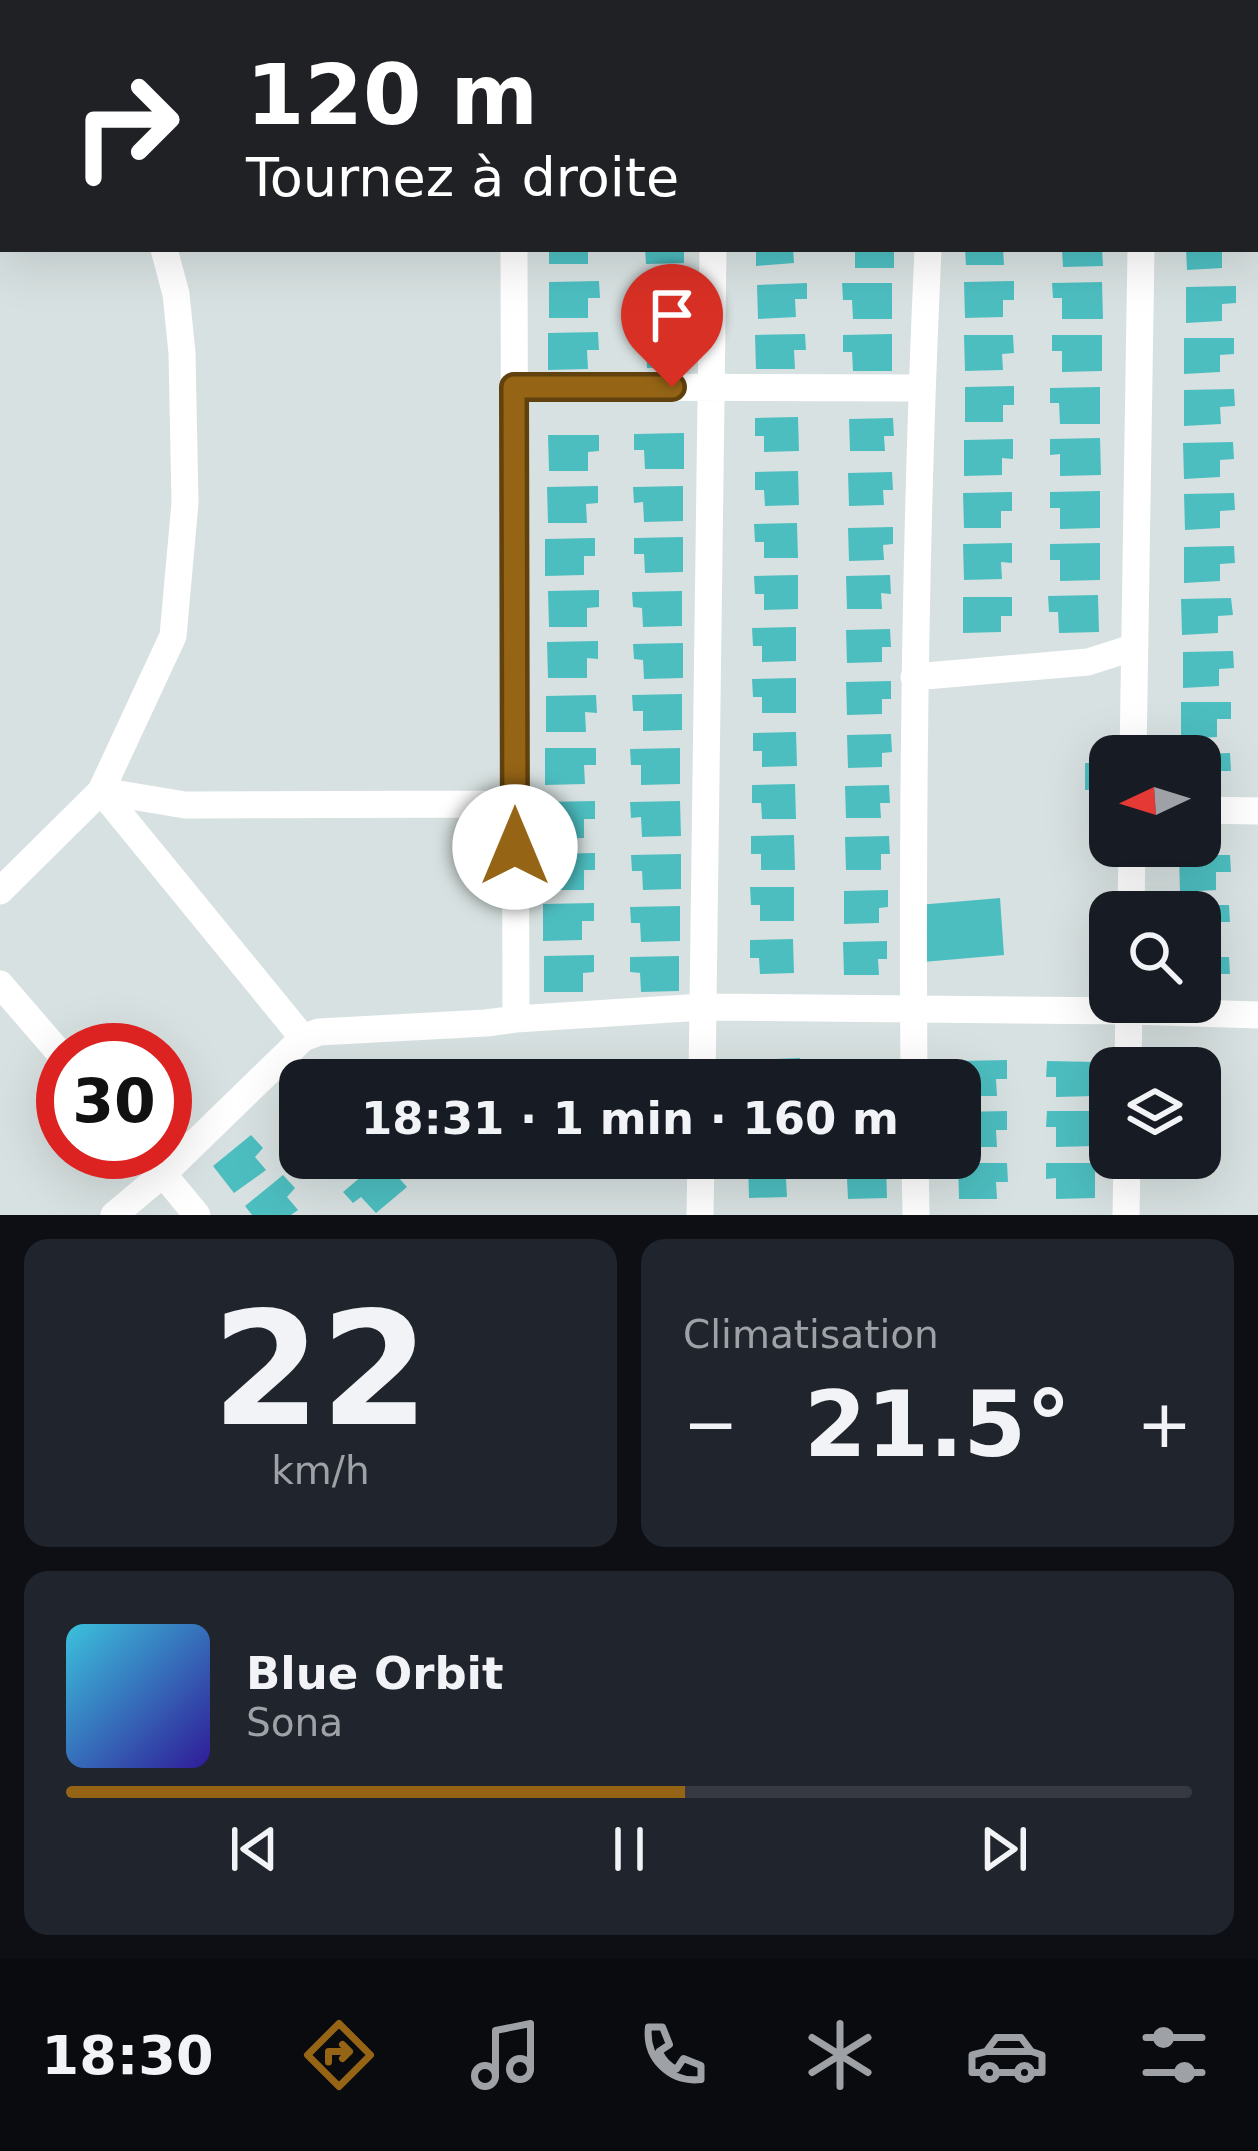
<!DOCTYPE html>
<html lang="fr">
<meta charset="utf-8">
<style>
:root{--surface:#171b24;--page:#20242c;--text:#f1f3f6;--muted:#9ea1a6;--line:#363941;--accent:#956415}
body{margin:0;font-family:"DejaVu Sans",sans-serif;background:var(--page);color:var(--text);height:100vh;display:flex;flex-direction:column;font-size:45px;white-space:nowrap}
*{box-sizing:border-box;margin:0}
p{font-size:39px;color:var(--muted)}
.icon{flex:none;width:66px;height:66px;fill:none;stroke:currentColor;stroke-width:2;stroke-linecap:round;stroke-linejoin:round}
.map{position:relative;height:1215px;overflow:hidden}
.drawer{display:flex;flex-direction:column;gap:24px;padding:24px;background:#0d0f14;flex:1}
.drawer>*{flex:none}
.guide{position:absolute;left:0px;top:0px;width:1260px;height:252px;box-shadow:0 12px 48px #0002;background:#202124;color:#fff;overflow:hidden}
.needle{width:78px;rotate:266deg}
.controls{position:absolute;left:1089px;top:735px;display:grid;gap:24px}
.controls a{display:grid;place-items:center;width:132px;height:132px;border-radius:24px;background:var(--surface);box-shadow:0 12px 48px #0002;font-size:60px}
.speed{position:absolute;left:36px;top:1023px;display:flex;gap:24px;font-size:60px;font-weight:700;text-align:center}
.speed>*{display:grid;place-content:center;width:156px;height:156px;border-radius:50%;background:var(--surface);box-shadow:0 12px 48px #0002;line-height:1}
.speed .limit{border:18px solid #d22;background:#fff;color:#111}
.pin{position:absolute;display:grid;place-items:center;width:102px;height:102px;color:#fff;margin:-123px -51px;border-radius:50% 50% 50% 0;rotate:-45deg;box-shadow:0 0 12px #0007}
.pin .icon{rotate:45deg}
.me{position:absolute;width:132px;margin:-66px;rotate:0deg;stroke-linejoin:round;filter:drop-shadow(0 0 9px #0008)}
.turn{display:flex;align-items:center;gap:42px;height:252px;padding:0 48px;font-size:54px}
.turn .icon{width:156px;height:156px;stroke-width:2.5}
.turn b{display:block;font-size:84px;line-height:102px}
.big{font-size:90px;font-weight:800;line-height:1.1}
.drawer .widget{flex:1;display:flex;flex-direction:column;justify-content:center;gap:18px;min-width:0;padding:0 42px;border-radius:24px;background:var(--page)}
.drawer .dial{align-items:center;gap:0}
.dial b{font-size:156px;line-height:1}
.song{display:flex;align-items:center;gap:36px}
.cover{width:144px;height:144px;border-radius:18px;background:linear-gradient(135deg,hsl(190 70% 55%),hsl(250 70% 35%))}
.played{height:12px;border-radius:6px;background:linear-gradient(90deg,var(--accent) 55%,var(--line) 55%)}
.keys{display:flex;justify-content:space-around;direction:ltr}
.heat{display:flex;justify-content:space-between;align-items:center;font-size:66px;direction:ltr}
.drawer .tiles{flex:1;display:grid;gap:24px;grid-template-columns:1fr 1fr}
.widget:last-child{grid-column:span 2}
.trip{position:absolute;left:279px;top:1059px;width:702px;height:120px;border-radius:24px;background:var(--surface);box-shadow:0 12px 48px #0002;font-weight:800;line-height:120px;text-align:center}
.tabs{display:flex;height:192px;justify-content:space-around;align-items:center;background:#090b0e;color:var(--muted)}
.tabs .icon{width:84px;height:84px}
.tabs .on{color:var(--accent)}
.tabs b{font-size:54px;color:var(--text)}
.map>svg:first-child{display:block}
</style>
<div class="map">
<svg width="1258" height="1215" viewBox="0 0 1258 1215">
<rect width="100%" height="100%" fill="#d8e1e1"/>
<path fill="#4dbec0" d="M549,249H588V264H549Z
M645,249H684V263L646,264Z
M756,249H793L794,263L756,266Z
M855,249H894V268H855Z
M965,249H1003L1004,265H966Z
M1062,249H1102L1103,266L1063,267Z
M1186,249H1222V268L1187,270Z
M599,281L600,298H588V318H549V282Z
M685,281V316L646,317V297L636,298L635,282Z
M1014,281V300H1003V317L965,318L964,282Z
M1102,282L1103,319H1062V298H1053L1052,283Z
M807,283V299H795L796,317L758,319L757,285Z
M842,283H892V319H853L852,300H843Z
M1236,286V303L1222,304V321L1186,323V287Z
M598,332L599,350H587L588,369L548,370V333Z
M685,332V367L647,368L646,349H636V333Z
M805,334L806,350H794L795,369H756L755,335Z
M892,334V371H853L852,352H843V335Z
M964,335H1013L1014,353L1002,354L1003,370L965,371Z
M1052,335H1102V371L1062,372V351H1052Z
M1184,338H1234V354L1220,355V372L1184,374Z
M1014,386V405H1003V422H965V387Z
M1100,387V424H1060L1059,403H1050V388Z
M1234,389L1235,406L1220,407L1221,424L1184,426V390Z
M798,417L799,451L764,452V436H755V418Z
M893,418L894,436H884L885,451H850L849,419Z
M684,433V469H645L644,450H634V434Z
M548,435H599V451L588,452V471H549Z
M1100,438L1101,475L1060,476V454L1050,455V439Z
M1013,439V459L1002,458V475L964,476V440Z
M1233,442L1234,459L1220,460V477L1184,479L1183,443Z
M798,471L799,505L765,506L764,490H755V472Z
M892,472L893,490H883L884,505L849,506L848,473Z
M598,486V503L586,504L587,523H548L547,487Z
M683,486V521L644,522L643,502L634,503L633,487Z
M1100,491V528L1060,529V508H1050V492Z
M1012,492V511H1001V528H964L963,493Z
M1234,493L1235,510L1220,511V528L1185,530L1184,494Z
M797,523L798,558H764V542H755L754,524Z
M893,527V544L883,545L884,560L849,561L848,528Z
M683,537V572L645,573L644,554H634V538Z
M595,538V556H584V575L545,576V539Z
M1012,543V563L1001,562L1002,579L964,580L963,544Z
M1100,543V580L1060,581V560H1050V544Z
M1234,546L1235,563L1220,564V581L1184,583V547Z
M798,575V609L764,610V594H755L754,576Z
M890,575L891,594L881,593L882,609H847L846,576Z
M599,590V607L587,608V627H549L548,591Z
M682,591V626L643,627L642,608L633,607L632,592Z
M1098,595L1099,632L1059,633L1058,612H1049L1048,596Z
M963,597H1012V616H1001V632L963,633Z
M1231,598L1233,615L1218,616V633L1182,635L1181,599Z
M796,627V661L762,662V646H753L752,628Z
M890,629L891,647H882V662L847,663L846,630Z
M598,641V659L587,658V678H548L547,642Z
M683,643V678L644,679L643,660L634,659L633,644Z
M1233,651L1234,668L1219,669V686L1183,688V652Z
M796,678V713H762V697H753L752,679Z
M891,681V699H882V714L847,715L846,682Z
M682,694V730L643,731V711H633L632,695Z
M596,695L597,713L585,712L586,732H546V696Z
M1181,702H1231V719H1217V737L1181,739Z
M796,732L797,766L762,767V751H753V733Z
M891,734L892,752L882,753V767L848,768L847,735Z
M545,748H596V765H584L585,784L545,785Z
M680,748V784L641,785V765H631L630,749Z
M1230,753L1231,771H1216L1217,788L1200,789V754Z
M1085,763H1107V789L1085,790Z
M795,784L796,819H762L761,803H752V785Z
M889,785L890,803H880L881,818H846L845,786Z
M595,801V819H584V838L545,839L544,802Z
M680,801L681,836L642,837L641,817L631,818L630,802Z
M794,835L795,870H761V854H751V836Z
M889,836L890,854H881V870H846L845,837Z
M595,853V870H584V890H545L544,854Z
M681,854V889L643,890L642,871H632L631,855Z
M1179,855H1230L1231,872H1216V890L1180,892Z
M750,887H794V921H760V905H751Z
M888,890V907L879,908V923L844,924V891Z
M1000,898L1004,955L923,962L918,905Z
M594,903V921H582V940L543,941V904Z
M1179,905H1229L1230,922H1215V940H1200V912H1179Z
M680,906V941L641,942L640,923H631L630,907Z
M793,939L794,973L760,974L759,958H750V940Z
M887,941V959H878L879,975H844L843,942Z
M594,955V972L583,973V992H544V956Z
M679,956V991L641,992L640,973L630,972V957Z
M1200,957H1229L1230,974H1216V991L1200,992Z
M800,1058V1074L788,1075L789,1080H751L750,1060Z
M885,1059L886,1080H846V1075L837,1076L836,1060Z
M1007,1060V1079H996L997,1096H960L958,1061Z
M1047,1061L1095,1062V1096L1056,1097V1077H1046Z
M1007,1111V1130H996L997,1147H960V1112Z
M1047,1111H1095V1146L1056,1147V1127H1046Z
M251,1135L263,1148L255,1157L266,1170L234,1193L213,1166Z
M382,1159L407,1187L376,1213L361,1197L353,1203L343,1192Z
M798,1161V1177L786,1179L787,1197L749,1198L748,1163Z
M886,1162L887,1198L848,1199L847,1178L838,1179L837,1163Z
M958,1163H1007L1008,1182H996L997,1199H959Z
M1046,1163H1095V1198L1056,1199V1178L1046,1179Z
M283,1175L295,1188L287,1197L298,1210L291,1215H252L245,1206Z"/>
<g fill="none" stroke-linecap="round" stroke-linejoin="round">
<path stroke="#fff" stroke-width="27" d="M202,0L205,3
M513,0V3
M70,3L72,0
M717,3V0
M932,3V0
M1144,3V0
M0,96L3,98
M1257,189H1258
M514,387L921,388
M914,677L1088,662L1135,647
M1133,756L1141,249
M101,791L185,805L515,804
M101,791L303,1038
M1200,810L1258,811
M0,891L101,791L173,636L185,503L182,353L176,294L164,249
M1131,912L1132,846
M0,984L63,1057
M516,1019L703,1007L1129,1011L1258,1015
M1128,1068L1129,1002
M702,1080L713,249
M914,1080C912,803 915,526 928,249
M145,1152L197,1215
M915,1158L916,1215
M114,1215L164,1173L303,1038L319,1032L486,1023L516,1019L514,249
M700,1215L701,1158
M1126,1215L1127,1158"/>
</g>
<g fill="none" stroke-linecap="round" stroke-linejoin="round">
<defs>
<path id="route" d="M515,847L514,387H672"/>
</defs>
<use href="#route" stroke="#61410e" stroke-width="30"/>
<use href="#route" stroke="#956415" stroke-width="21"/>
</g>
</svg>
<div class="controls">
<a><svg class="needle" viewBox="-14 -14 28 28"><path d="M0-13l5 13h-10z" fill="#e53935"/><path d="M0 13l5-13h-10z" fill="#9ea1a6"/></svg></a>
<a><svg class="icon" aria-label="search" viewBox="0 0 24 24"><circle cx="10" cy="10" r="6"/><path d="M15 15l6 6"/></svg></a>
<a><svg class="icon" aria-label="layers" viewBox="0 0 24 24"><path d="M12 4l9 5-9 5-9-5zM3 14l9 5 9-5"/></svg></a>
</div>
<div class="speed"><div class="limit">30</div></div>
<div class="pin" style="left:672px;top:387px;background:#d93025"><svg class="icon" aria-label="arrive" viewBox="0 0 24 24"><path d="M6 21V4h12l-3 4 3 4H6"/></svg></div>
<svg class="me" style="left:515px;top:847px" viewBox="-20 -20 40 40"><circle r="19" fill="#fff"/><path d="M0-13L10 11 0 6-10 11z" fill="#956415"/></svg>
<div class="trip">18:31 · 1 min · 160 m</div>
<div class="guide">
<div class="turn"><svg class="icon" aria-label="right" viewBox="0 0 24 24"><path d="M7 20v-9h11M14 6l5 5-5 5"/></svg><div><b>120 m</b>Tournez à droite</div></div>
</div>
</div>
<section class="drawer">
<div class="tiles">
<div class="widget dial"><b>22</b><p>km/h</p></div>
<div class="widget"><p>Climatisation</p>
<div class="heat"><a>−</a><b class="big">21.5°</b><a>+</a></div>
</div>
<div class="widget">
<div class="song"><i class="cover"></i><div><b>Blue Orbit</b><p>Sona</p></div></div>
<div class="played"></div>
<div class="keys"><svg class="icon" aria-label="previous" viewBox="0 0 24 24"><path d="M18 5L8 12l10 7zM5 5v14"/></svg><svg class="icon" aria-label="pause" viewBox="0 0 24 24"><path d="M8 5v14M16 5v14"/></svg><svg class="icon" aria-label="next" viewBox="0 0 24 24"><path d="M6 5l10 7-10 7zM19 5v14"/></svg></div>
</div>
</div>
</section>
<nav class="tabs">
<b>18:30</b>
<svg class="icon on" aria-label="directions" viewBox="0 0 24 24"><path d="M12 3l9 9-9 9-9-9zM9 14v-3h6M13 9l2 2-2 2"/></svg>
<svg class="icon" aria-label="music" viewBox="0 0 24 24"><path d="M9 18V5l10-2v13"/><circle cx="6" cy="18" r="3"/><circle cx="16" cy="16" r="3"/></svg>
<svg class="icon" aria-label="phone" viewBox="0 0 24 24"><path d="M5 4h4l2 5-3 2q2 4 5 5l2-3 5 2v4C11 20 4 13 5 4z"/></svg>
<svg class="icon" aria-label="climate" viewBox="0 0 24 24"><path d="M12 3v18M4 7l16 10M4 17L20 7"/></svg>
<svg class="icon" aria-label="car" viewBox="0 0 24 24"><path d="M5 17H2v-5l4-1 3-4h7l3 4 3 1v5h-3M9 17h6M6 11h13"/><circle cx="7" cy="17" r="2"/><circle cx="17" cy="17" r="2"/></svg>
<svg class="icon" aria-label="filters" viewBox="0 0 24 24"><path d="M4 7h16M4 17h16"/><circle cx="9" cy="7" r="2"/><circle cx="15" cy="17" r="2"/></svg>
</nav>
